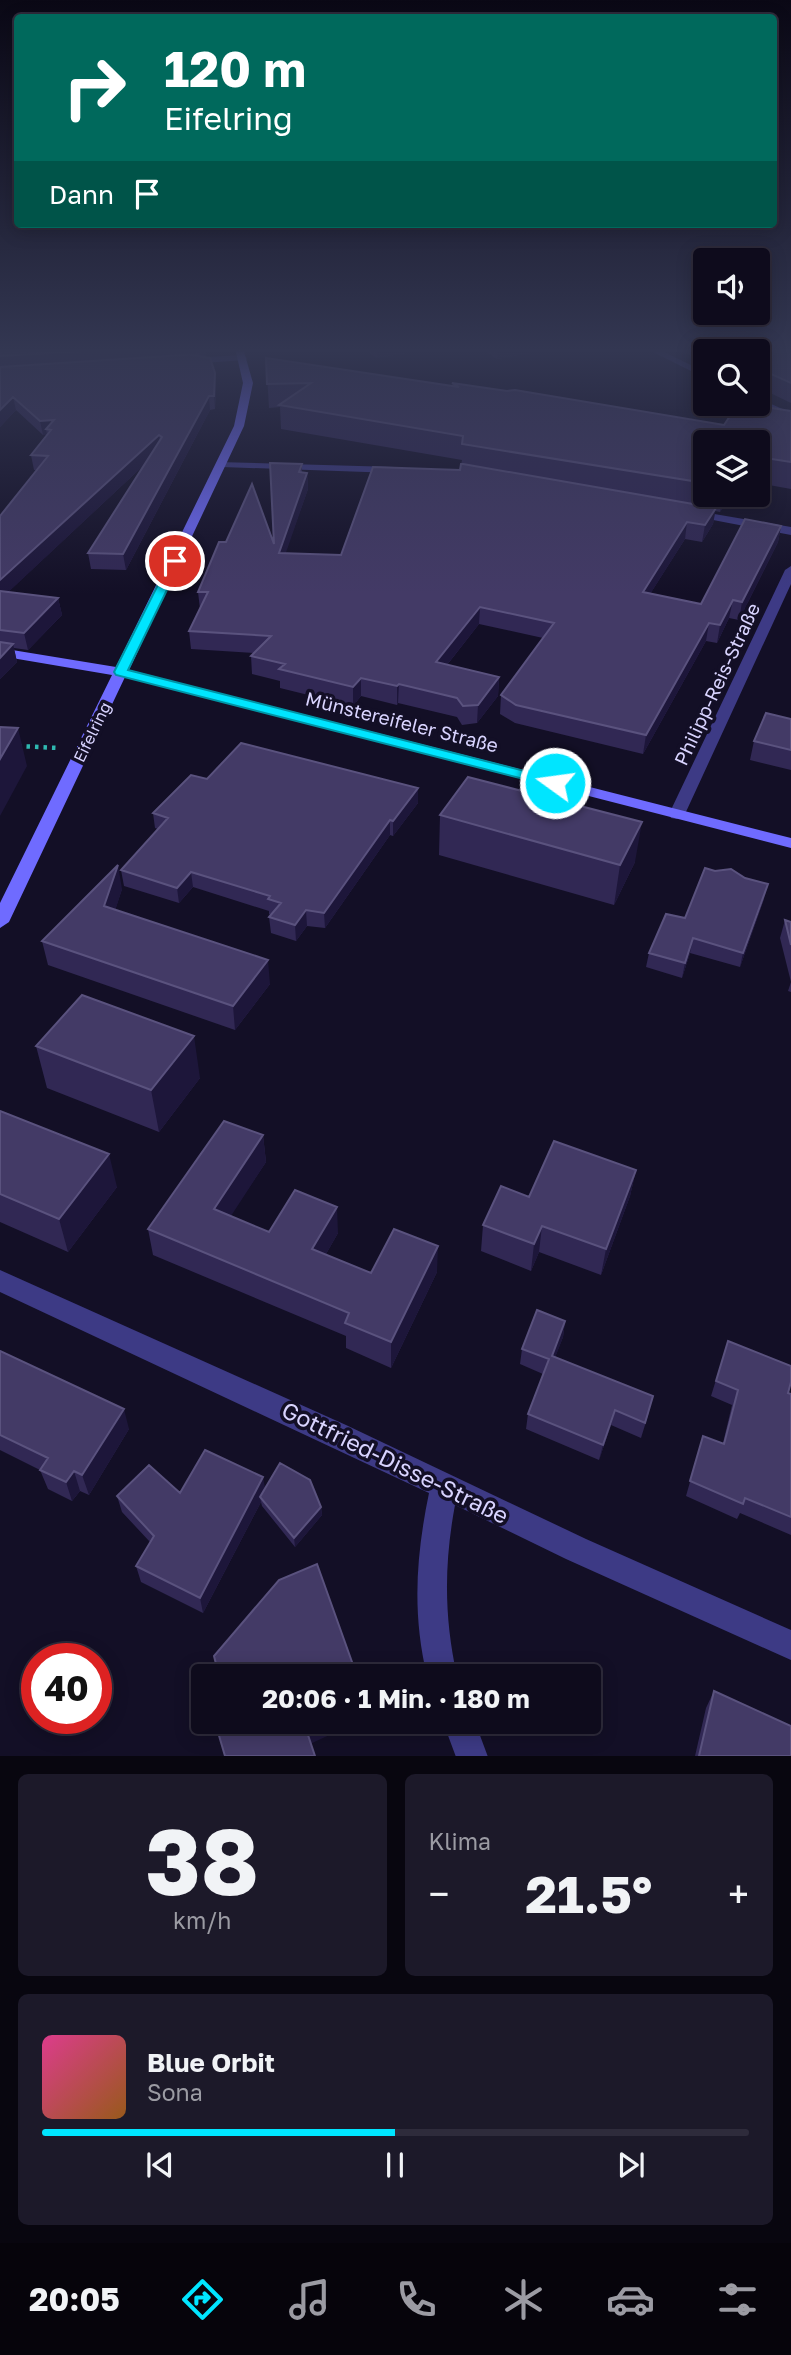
<!DOCTYPE html>
<html lang="de">
<meta charset="utf-8">
<style>
:root{--surface:#0e0b1c;--page:#1c1929;--text:#f1f3f6;--muted:#9b9ba3;--line:#2e2b3b;--accent:#00e5ff}
body{margin:0;font-family:"Golos Text",sans-serif;background:var(--page);color:var(--text);height:100vh;display:flex;flex-direction:column;font-size:26px;white-space:nowrap}
*{box-sizing:border-box;margin:0}
p{font-size:23px;color:var(--muted)}
.icon{flex:none;width:38px;height:38px;fill:none;stroke:currentColor;stroke-width:2;stroke-linecap:round;stroke-linejoin:round}
.map{position:relative;height:1756px;overflow:hidden}
.details{display:flex;flex-direction:column;gap:18px;padding:18px;background:#08060f;flex:1}
.details>*{flex:none}
.guide{position:absolute;left:14px;top:14px;width:763px;height:214px;border-radius:7px;box-shadow:0 4px 18px #0003,0 0 0 2px var(--line);background:#00695c;color:#fff;overflow:hidden}
.fabs{position:absolute;left:693px;top:248px;display:grid;gap:14px}
.fabs a{display:grid;place-items:center;width:77px;height:77px;border-radius:7px;background:var(--surface);box-shadow:0 4px 18px #0003,0 0 0 2px var(--line);font-size:35px}
.speed{position:absolute;left:21px;top:1643px;display:flex;gap:14px;font-size:35px;font-weight:700;text-align:center}
.speed>*{display:grid;place-content:center;width:91px;height:91px;border-radius:50%;background:var(--surface);box-shadow:0 4px 18px #0003,0 0 0 2px var(--line);line-height:1}
.speed .limit{border:10px solid #d22;background:#fff;color:#111}
.pin{position:absolute;display:grid;place-items:center;width:60px;height:60px;color:#fff;margin:-30px;border:4px solid #fff;border-radius:50%;box-shadow:0 2px 7px #0007}
.me{position:absolute;width:77px;margin:-38px;rotate:284deg;stroke-linejoin:round;filter:drop-shadow(0 0 5px #0008)}
.turn{display:flex;align-items:center;gap:24px;height:147px;padding:0 35px;font-size:32px}
.turn .icon{width:91px;height:91px;stroke-width:2.5}
.turn b{display:block;font-size:49px;line-height:60px}
.then{display:flex;align-items:center;height:66px;padding:0 35px;background:#0003;gap:14px;font-size:26px}
.big{font-size:52px;font-weight:700;line-height:1.1}
.details .tile{flex:1;display:flex;flex-direction:column;justify-content:center;gap:10px;min-width:0;padding:0 24px;border-radius:10px;background:var(--page)}
.details .dial{align-items:center;gap:0}
.dial b{font-size:91px;line-height:1}
.song{display:flex;align-items:center;gap:21px}
.cover{width:84px;height:84px;border-radius:10px;background:linear-gradient(135deg,hsl(330 70% 55%),hsl(30 70% 35%))}
.played{height:7px;border-radius:4px;background:linear-gradient(90deg,var(--accent) 50%,var(--line) 50%)}
.keys{display:flex;justify-content:space-around;direction:ltr}
.heat{display:flex;justify-content:space-between;align-items:center;font-size:38px;direction:ltr}
.details .tiles{flex:1;display:grid;gap:18px;grid-template-columns:1fr 1fr}
.tile:last-child{grid-column:span 2}
.trip{position:absolute;left:191px;top:1664px;width:410px;height:70px;border-radius:7px;background:var(--surface);box-shadow:0 4px 18px #0003,0 0 0 2px var(--line);font-weight:700;line-height:70px;text-align:center}
.menu{display:flex;height:112px;justify-content:space-around;align-items:center;background:#06040b;color:var(--muted)}
.menu .icon{width:49px;height:49px}
.menu .active{color:var(--accent)}
.menu b{font-size:32px;color:var(--text)}
.map>svg:first-child{display:block}
</style>
<div class="map">
<svg width="791" height="1757" viewBox="0 0 791 1757">
<rect width="100%" height="100%" fill="#130f26"/>
<g fill="none" stroke-linecap="round" stroke-linejoin="round">
<path stroke="#2fb8b0" stroke-width="4.5" stroke-dasharray="3.5 5" stroke-linecap="butt" d="M18,746L59,748"/>
<path fill="#3d3a85" fill-rule="evenodd" d="M645,348H656L705,372V378Z
M243,355L247,358L246,360L187,364L182,361L187,358Z
M758,398L791,413V420L757,404Z
M218,462L394,467L399,470L394,473L222,467L217,464Z
M691,510L791,527V535L687,515L685,513Z
M791,566V584L685,814L677,819L671,818L669,814L785,570Z
M0,1270L346,1425L586,1539L791,1630V1660L566,1559L455,1505C444,1564 444,1617 457,1676H427C412,1613 416,1556 429,1493L0,1292Z
M443,1722H475L488,1757H456Z"/>
<path fill="#6f6bff" fill-rule="evenodd" d="M235,348H243L253,383L244,426L129,670L791,838V848L125,677L9,922L0,928V903L112,675L0,656V648L116,667L234,426L243,383Z"/>
</g>
<path fill="#312854" d="M0,348H205L206,356H201L216,386L215,409L210,410L126,570L91,569L88,553L144,465L8,592L58,598L62,615L28,650L14,648L17,662L0,679V516L37,470H34L31,455L47,436V435H43L16,410L0,427Z
M362,348H435L377,358Z
M479,348H558L497,359Z
M674,348H791V403L758,387V352H705V363Z
M266,358L452,386V383L724,425L791,411V489L758,483V443H705V495H731L720,512L715,511L713,524L702,542L685,539L650,594L701,604L781,526L778,542L739,620L729,618L717,643L706,641L643,754L515,723L500,714L501,695L543,638L479,624L447,665L499,677L498,696L477,723L462,725L457,717L398,703L397,705L361,696L353,706L280,688V681L252,674L251,656L254,653L191,649L189,631L200,609L198,592L274,544L302,464V473H307L308,489L285,553L341,555L460,470L462,460L281,429L280,407L269,408Z
M791,719V770L750,760L754,741Z
M207,779L418,788V803L393,836L390,835L325,928L307,926L296,941L271,933L269,917L271,915L269,914V911L193,887L179,903L124,886L121,870L158,829L155,828L153,813Z
M440,815L635,862L614,905L439,855Z
M122,889L115,910L270,984L235,1030L48,965L42,941Z
M764,899L740,967L690,953L682,978L646,967L649,953L685,918Z
M785,920L791,922V992L788,991L791,982L780,938Z
M36,1046L200,1078L159,1132L47,1088Z
M0,1111L117,1187L68,1252L0,1222Z
M263,1135L266,1162L230,1216L269,1232L338,1233L326,1254L371,1273L437,1272L391,1368L346,1348V1336L153,1255L148,1229Z
M636,1170L630,1196L601,1275L539,1252L531,1271L481,1251L483,1225L529,1197Z
M565,1321L563,1337L555,1357L649,1412L641,1438L611,1425L599,1460L526,1429L528,1414L543,1374L520,1364L522,1349Z
M728,1341L788,1393L791,1394V1535L740,1513L737,1519L686,1496L703,1436L723,1443L732,1405L711,1396Z
M0,1351L129,1429L89,1495L80,1491L72,1501L48,1489L40,1470L0,1450Z
M265,1489L321,1507L322,1515L295,1547L262,1506L261,1502L203,1613L141,1582L136,1566L150,1542L122,1512L117,1496Z
M714,1691L791,1756H695L706,1708Z"/>
<path fill="#1d163a" d="M377,348H435L377,358Z
M498,348H558L497,359Z
M215,373L216,386L215,409L214,396Z
M209,396L210,410L126,570L123,554Z
M13,397L16,410L0,427V410Z
M54,420L46,429L47,435H43L40,421Z
M159,435L161,449L0,600V580Z
M307,473L308,489L280,570L279,553Z
M723,495H731L720,512Z
M716,508L713,524L702,542L705,525Z
M687,522L685,539L640,610L643,592Z
M781,526L778,542L739,620L742,602Z
M58,598L62,615L28,650L24,633Z
M733,600L729,618L717,643L720,625Z
M480,607L479,624L435,680L436,662Z
M709,623L706,641L643,754L646,735Z
M13,644L17,662L0,679V658Z
M499,677L498,696L477,723L478,705Z
M361,678V696L353,706V687Z
M399,684L398,703L397,705V686Z
M18,728L27,766L0,816V759Z
M418,788V803L393,836V821Z
M390,820V835L325,928L324,913Z
M642,822L635,862L614,905L620,865Z
M118,865L122,889L109,930L104,906Z
M191,872L193,887L179,903L177,888Z
M768,884L764,899L740,967L743,953Z
M306,910L307,926L296,941L295,925Z
M693,938L690,953L682,978L685,963Z
M268,960L270,984L235,1030L233,1006Z
M194,1036L200,1078L159,1132L151,1090Z
M263,1135L266,1162L218,1236L214,1209Z
M109,1154L117,1187L68,1252L59,1219Z
M636,1170L630,1196L601,1275L606,1249Z
M337,1207L338,1233L314,1275L312,1249Z
M542,1226L539,1252L531,1271L534,1244Z
M438,1246L437,1272L391,1368V1342Z
M565,1321L563,1337L550,1371L552,1356Z
M124,1409L129,1429L89,1495L82,1475Z
M615,1410L611,1425L599,1460L603,1445Z
M74,1471L80,1491L72,1501L66,1482Z
M263,1477L266,1493L260,1497L261,1502L203,1613L200,1598Z
M321,1507L322,1515L295,1547L294,1538Z
M321,1722H357L308,1745L306,1729Z"/>
<path fill="#433a66" stroke="#5a527e" stroke-width="2" d="M0,348H132L0,356Z
M715,348H791V383L758,368V352H723Z
M199,354L192,355L210,358L215,373L214,396H209L123,554L88,553L162,437L159,435L0,580V516L48,456L31,455L51,430L46,429L54,420L40,421L13,397L0,410V367Z
M266,358L459,387L452,383L507,391L515,390L724,425L738,404H745L791,411V462L758,457V443H705V483L462,444L463,436L279,405L311,383L267,384Z
M270,463L302,464L299,472L307,473L279,553L341,555L373,467L460,470L461,464H463L716,508L705,525L687,522L643,592L701,604L745,519L781,526L742,602L733,600L720,625L709,623L646,735L516,705L501,695L554,623L480,607L436,662L499,677L478,705L463,706L457,698L399,684L397,686L361,678L353,687L279,669L285,664L251,656L271,636L189,631L208,592H198L219,542H226L252,484L274,544Z
M0,591L58,598L24,633L0,630Z
M0,642L13,644L0,658Z
M766,713L791,719V750L754,741Z
M0,727L18,728L0,759Z
M241,743L418,788L393,821L390,820L324,913L306,910L295,925L269,917L281,903L268,899L270,896L191,872L177,888L121,870L168,818L153,813L191,775L207,779Z
M468,777L642,822L620,865L440,815Z
M118,865L104,906L268,960L233,1006L42,941Z
M705,868L715,871L731,869L745,878L768,884L743,953L693,938L685,963L649,953L666,914L685,918Z
M785,920L791,922V945Z
M82,995L194,1036L151,1090L36,1046Z
M0,1111L109,1154L59,1219L0,1194Z
M224,1121L263,1135L214,1209L269,1232L295,1190L337,1207L312,1249L371,1273L394,1229L438,1246L391,1342L345,1323L349,1313L148,1229Z
M554,1141L636,1170L606,1249L542,1226L534,1244L483,1225L501,1186L529,1197Z
M537,1310L565,1321L552,1356L653,1396L645,1423L615,1410L603,1445L528,1414L549,1359L522,1349Z
M728,1341L791,1366V1382L788,1393L791,1394V1517L745,1498L743,1504L690,1481L703,1436L724,1444L738,1390L716,1381Z
M0,1351L124,1409L82,1475L74,1471L66,1482L40,1470L48,1458L0,1435Z
M205,1450L263,1477L200,1598L136,1566L154,1536L117,1496L149,1465L180,1493Z
M280,1463L310,1480L321,1507L294,1538L260,1497Z
M317,1564L357,1676H203V1680L202,1675L217,1668L214,1656L279,1580Z
M714,1691L791,1726V1756H699Z
M215,1722H321L306,1729L315,1756H225Z"/>
<linearGradient id="sky" x2="0" y2="1"><stop stop-color="#0a0815"/><stop offset="0.59" stop-color="#333752"/><stop offset="1" stop-color="#333752" stop-opacity="0"/></linearGradient>
<rect width="791" height="594" fill="url(#sky)"/>
<path fill="#00e5ff" stroke="#0095a6" stroke-width="2" d="M175,557L181,561L128,670L560,780L562,783L555,787L116,675L114,672L170,561Z"/>
<g text-anchor="middle" stroke-width="7" stroke-linejoin="round" paint-order="stroke">
<g font-size="16" fill="#d9d4ff" stroke="#130f26">
<text transform="translate(92 732) rotate(-64)" y="6">Eifelring</text>
</g>
<g font-size="19" fill="#d9d4ff" stroke="#130f26">
<text transform="translate(717 684) rotate(-65)" y="7">Philipp-Reis-Straße</text>
<text transform="translate(402 722) rotate(14)" y="7">Münstereifeler Straße</text>
</g>
<g font-size="23" fill="#d9d4ff" stroke="#130f26">
<text transform="translate(395 1463) rotate(26)" y="8">Gottfried-Disse-Straße</text>
</g>
</g>
</svg>
<div class="fabs">
<a><svg class="icon" aria-label="sound" viewBox="0 0 24 24"><path d="M4 9h4l5-4v14l-5-4H4zM17 9q2 3 0 6"/></svg></a>
<a><svg class="icon" aria-label="search" viewBox="0 0 24 24"><circle cx="10" cy="10" r="6"/><path d="M15 15l6 6"/></svg></a>
<a><svg class="icon" aria-label="layers" viewBox="0 0 24 24"><path d="M12 4l9 5-9 5-9-5zM3 14l9 5 9-5"/></svg></a>
</div>
<div class="speed"><div class="limit">40</div></div>
<div class="pin" style="left:175px;top:561px;background:#d93025"><svg class="icon" aria-label="arrive" viewBox="0 0 24 24"><path d="M6 21V4h12l-3 4 3 4H6"/></svg></div>
<svg class="me" style="left:555px;top:783px" viewBox="-20 -20 40 40"><circle r="17" fill="#00e5ff" stroke="#fff" stroke-width="3"/><path d="M0-11L8 9 0 5-8 9z" fill="#fff"/></svg>
<div class="trip">20:06 · 1 Min. · 180 m</div>
<div class="guide">
<div class="turn"><svg class="icon" aria-label="right" viewBox="0 0 24 24"><path d="M7 20v-9h11M14 6l5 5-5 5"/></svg><div><b>120 m</b>Eifelring</div></div>
<div class="then">Dann<svg class="icon" aria-label="arrive" viewBox="0 0 24 24"><path d="M6 21V4h12l-3 4 3 4H6"/></svg></div>
</div>
</div>
<section class="details">
<div class="tiles">
<div class="tile dial"><b>38</b><p>km/h</p></div>
<div class="tile"><p>Klima</p>
<div class="heat"><a>−</a><b class="big">21.5°</b><a>+</a></div>
</div>
<div class="tile">
<div class="song"><i class="cover"></i><div><b>Blue Orbit</b><p>Sona</p></div></div>
<div class="played"></div>
<div class="keys"><svg class="icon" aria-label="previous" viewBox="0 0 24 24"><path d="M18 5L8 12l10 7zM5 5v14"/></svg><svg class="icon" aria-label="pause" viewBox="0 0 24 24"><path d="M8 5v14M16 5v14"/></svg><svg class="icon" aria-label="next" viewBox="0 0 24 24"><path d="M6 5l10 7-10 7zM19 5v14"/></svg></div>
</div>
</div>
</section>
<nav class="menu">
<b>20:05</b>
<svg class="icon active" aria-label="directions" viewBox="0 0 24 24"><path d="M12 3l9 9-9 9-9-9zM9 14v-3h6M13 9l2 2-2 2"/></svg>
<svg class="icon" aria-label="music" viewBox="0 0 24 24"><path d="M9 18V5l10-2v13"/><circle cx="6" cy="18" r="3"/><circle cx="16" cy="16" r="3"/></svg>
<svg class="icon" aria-label="phone" viewBox="0 0 24 24"><path d="M5 4h4l2 5-3 2q2 4 5 5l2-3 5 2v4C11 20 4 13 5 4z"/></svg>
<svg class="icon" aria-label="climate" viewBox="0 0 24 24"><path d="M12 3v18M4 7l16 10M4 17L20 7"/></svg>
<svg class="icon" aria-label="car" viewBox="0 0 24 24"><path d="M5 17H2v-5l4-1 3-4h7l3 4 3 1v5h-3M9 17h6M6 11h13"/><circle cx="7" cy="17" r="2"/><circle cx="17" cy="17" r="2"/></svg>
<svg class="icon" aria-label="filters" viewBox="0 0 24 24"><path d="M4 7h16M4 17h16"/><circle cx="9" cy="7" r="2"/><circle cx="15" cy="17" r="2"/></svg>
</nav>
